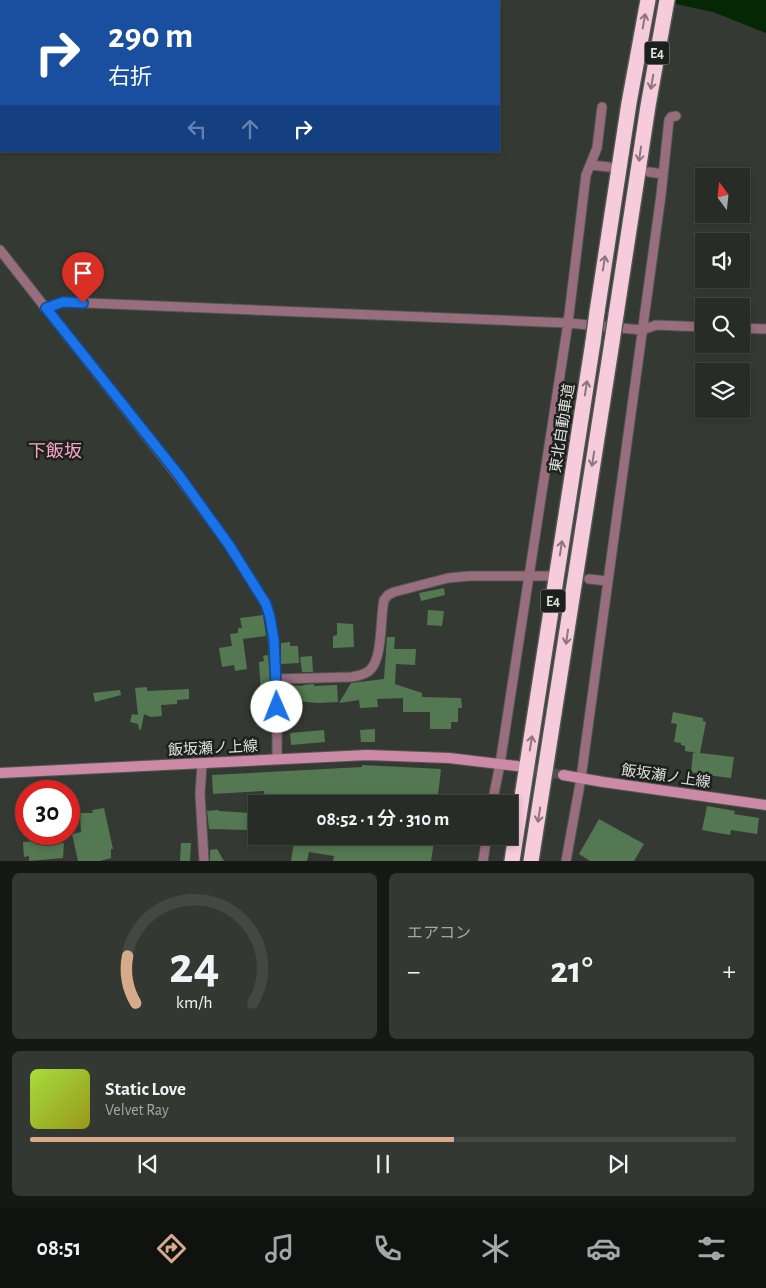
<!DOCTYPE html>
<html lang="ja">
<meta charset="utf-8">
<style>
:root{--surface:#272c26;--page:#333832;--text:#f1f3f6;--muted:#a4a7a7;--line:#434843;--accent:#d6ab8b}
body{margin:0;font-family:"Alegreya Sans","Noto Sans JP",sans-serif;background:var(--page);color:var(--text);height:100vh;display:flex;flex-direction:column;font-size:19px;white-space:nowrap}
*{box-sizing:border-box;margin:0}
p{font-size:16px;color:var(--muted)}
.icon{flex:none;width:28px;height:28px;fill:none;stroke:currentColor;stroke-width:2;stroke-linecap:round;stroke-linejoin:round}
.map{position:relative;height:861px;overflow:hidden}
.details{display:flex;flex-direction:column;gap:12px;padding:12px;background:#151815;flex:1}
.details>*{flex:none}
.hud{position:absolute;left:0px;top:0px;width:500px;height:152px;box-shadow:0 2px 8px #0003,0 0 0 1px var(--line);background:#1a4fa0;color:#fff;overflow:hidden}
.needle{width:32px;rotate:345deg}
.controls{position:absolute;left:695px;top:168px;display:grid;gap:10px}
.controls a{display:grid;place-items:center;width:55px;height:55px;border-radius:0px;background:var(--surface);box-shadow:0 2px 8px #0003,0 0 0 1px var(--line);font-size:25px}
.speed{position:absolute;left:15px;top:780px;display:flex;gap:10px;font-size:25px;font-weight:700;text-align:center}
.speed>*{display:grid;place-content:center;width:65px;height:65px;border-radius:50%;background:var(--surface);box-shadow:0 2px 8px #0003,0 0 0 1px var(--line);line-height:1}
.speed .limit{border:8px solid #d22;background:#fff;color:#111}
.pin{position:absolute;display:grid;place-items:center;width:42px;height:42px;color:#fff;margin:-51px -21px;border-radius:50% 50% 50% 0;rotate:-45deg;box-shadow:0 0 5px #0007}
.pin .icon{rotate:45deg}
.me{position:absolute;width:55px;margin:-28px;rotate:359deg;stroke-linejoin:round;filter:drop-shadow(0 0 4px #0008)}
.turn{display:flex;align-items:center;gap:18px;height:105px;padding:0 25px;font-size:22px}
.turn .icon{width:65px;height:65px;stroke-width:2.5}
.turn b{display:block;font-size:35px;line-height:42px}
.lanes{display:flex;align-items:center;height:48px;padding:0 25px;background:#0003;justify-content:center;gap:25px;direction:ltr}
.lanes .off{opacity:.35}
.big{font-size:38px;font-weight:600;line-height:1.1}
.details .tile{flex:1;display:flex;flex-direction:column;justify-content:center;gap:8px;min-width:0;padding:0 18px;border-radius:8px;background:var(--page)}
.details .dial{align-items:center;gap:0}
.dial svg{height:130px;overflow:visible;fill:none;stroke:var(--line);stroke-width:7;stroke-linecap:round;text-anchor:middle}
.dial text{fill:var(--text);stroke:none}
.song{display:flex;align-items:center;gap:15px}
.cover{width:60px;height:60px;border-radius:8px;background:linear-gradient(135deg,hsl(80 70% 55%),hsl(60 70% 35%))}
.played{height:5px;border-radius:2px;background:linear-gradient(90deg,var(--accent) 60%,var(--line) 60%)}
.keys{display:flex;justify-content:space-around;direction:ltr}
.heat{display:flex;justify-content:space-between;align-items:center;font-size:28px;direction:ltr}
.details .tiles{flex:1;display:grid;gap:12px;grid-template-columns:1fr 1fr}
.tile:last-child{grid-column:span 2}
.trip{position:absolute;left:248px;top:795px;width:270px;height:50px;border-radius:0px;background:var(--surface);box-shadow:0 2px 8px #0003,0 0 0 1px var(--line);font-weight:600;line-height:50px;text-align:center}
.dock{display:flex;height:80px;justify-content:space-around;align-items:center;background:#10120f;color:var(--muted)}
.dock .icon{width:35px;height:35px}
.dock .on{color:var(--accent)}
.dock b{font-size:22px;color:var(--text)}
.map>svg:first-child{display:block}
</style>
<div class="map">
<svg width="766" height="861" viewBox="0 0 766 861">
<rect width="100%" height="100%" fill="#343a33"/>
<path fill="#052704" d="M657,0H766V33L713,12Z"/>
<path fill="#547851" d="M444,588L445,595L421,601L419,593Z
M428,610L444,611L442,626L427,625Z
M263,615L266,636L243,639L247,669L235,671L234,665L222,667L219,648L232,646L230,634L238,633V628H242L240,618Z
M337,623L353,624L354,647L333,648V636L337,635Z
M387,637H395L394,649H416L415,665L396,664L395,684L422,693V697L461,698L462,708H458V722H451V729H430V712H403V698L377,699L378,707L360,708L359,700L339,703L351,683L384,679Z
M290,642V646H298L299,663L281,664V643Z
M268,655L271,694L261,695L259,662L264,661L263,656Z
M312,656L313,672H302L300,657Z
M314,684V686L337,685L338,702L318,703L286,700L287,685L303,686V685Z
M147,687V691L189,689V699L177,700V704L161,705L162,716L151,717L144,714L141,730L139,729L138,724L130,722L132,714L138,715L135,688Z
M120,690L121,695L95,702L93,693Z
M673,712L703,718V721L706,722L700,753L734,757L731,778L706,775L705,783L695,782L696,773L691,772L693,753H697L685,751V746L681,745V743L674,742L677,724L671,723Z
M375,729V742H361L360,730Z
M324,730L325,742L291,745L290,733Z
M362,765L441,769L437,804H293V802L265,804L264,791L213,794L212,775L362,767Z
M707,806L735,811L734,814L759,818L757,834L731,830L730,835L702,830Z
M104,808L113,849H111V858L100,861H78L72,834L81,832L80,813H93L92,810Z
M218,810L219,811L250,813L249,830L209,829L207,811Z
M599,819L644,844L634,861H590L579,854Z
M295,836H313L335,840V838L354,839L355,836H435L431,861H333L334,856L309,852L307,861H291Z
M37,841V845L64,843L63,858L29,861V856L24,857L23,842Z
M181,843H191L190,861H180Z
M217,849L224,861H210V850Z"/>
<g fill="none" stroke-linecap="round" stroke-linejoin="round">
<path stroke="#4d534c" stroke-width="10" stroke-dasharray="10 5" stroke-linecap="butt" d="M520,767L563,775"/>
<defs>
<path id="street" d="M591,165L609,167
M649,172L663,174
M0,250L177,475L229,545L266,604L270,617L273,640L277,690V759
M45,308L63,302L568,323L642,330L656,325L704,327
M741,328L766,329
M589,579L608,581
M277,679L351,677C357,676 365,675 370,670C383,658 380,618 384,600L388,595L394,592L448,578L469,576H549
M202,764L200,794L204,861
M492,804L500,764L568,323L586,175L597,148L602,107
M483,861L487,836
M566,861L581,778L661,195L669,120L671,117L676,116"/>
<path id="secondary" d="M0,773L367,755L449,758L517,766
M563,775L603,782L766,805"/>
<path id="highway" d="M597,312L629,103L648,0
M616,315L648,106L667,0
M512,861L593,342
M531,861L612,342"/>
</defs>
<use href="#street" stroke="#525851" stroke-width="11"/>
<use href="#secondary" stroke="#525851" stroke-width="12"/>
<use href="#highway" stroke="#525851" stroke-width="18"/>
<use href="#street" stroke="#986d7e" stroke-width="9"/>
<use href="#secondary" stroke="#cd8aa6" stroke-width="10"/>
<use href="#highway" stroke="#f6cbdb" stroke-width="15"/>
<defs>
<path id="highway-bridge" d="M593,342L597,312
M612,342L616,315"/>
</defs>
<use href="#highway-bridge" stroke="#525851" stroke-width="18" stroke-linecap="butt"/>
<use href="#highway-bridge" stroke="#f6cbdb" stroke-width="15"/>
</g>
<defs><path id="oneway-shaft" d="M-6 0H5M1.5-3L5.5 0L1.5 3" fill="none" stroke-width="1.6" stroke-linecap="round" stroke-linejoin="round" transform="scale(1.25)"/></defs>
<g stroke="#8a767c">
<use href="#oneway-shaft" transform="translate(644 21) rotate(-80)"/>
<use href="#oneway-shaft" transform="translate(652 82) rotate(100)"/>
<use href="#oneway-shaft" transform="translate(640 154) rotate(98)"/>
<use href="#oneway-shaft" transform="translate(604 263) rotate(-81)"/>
<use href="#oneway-shaft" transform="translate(586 388) rotate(-81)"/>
<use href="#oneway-shaft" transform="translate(593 459) rotate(99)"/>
<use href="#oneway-shaft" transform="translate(561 548) rotate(-81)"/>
<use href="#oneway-shaft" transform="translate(567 637) rotate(98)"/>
<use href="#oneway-shaft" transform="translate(531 743) rotate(-81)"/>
<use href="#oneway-shaft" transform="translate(539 815) rotate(99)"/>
</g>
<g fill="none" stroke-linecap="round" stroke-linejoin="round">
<defs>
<path id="route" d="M83,303L63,302L46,308L178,474L229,545L266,604L270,617L274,640L277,707"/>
</defs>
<use href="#route" stroke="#114b97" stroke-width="12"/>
<use href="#route" stroke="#1a73e8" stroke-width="9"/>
</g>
<g text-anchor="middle" stroke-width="5" stroke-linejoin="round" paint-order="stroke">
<g fill="#1d201d" stroke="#a3a6a2" stroke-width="1">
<rect x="644.5" y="41.5" width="25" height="23" rx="4"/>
<rect x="540.5" y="589.5" width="25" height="23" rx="4"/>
</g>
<g font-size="14" font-weight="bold" fill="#dce0db">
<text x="657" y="58">E4</text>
<text x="553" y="606">E4</text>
</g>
<g font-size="15" fill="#dce0db" stroke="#1d201d">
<text transform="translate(562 428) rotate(-81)" y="5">東北自動車道</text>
<text transform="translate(213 748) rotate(-3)" y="5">飯坂瀬ノ上線</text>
<text transform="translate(666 776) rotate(8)" y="5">飯坂瀬ノ上線</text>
</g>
<g font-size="18" fill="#f5a7c7" stroke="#1d201d">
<text x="55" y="457">下飯坂</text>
</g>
</g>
</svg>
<div class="controls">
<a><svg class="needle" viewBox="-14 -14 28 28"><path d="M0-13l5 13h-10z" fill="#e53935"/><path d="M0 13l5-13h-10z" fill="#a4a7a7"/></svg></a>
<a><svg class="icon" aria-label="sound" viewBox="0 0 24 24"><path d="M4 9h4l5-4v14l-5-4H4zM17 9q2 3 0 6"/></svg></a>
<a><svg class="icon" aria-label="search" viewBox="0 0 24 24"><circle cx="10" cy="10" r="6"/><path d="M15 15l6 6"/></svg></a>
<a><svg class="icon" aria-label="layers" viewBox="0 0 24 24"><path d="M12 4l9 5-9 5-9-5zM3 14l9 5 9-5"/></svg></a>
</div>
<div class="speed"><div class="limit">30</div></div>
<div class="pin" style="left:83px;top:303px;background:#d93025"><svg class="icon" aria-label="arrive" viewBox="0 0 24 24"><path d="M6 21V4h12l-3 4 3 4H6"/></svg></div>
<svg class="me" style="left:277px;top:707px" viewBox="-20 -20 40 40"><circle r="19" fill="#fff"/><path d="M0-13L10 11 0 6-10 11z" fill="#1a73e8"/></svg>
<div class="trip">08:52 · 1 分 · 310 m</div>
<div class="hud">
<div class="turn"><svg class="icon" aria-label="right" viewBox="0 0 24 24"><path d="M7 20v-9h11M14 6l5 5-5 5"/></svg><div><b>290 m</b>右折</div></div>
<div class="lanes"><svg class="icon off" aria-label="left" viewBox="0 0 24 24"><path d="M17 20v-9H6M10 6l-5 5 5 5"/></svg><svg class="icon off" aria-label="ahead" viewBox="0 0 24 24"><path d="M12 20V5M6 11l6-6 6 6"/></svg><svg class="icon" aria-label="right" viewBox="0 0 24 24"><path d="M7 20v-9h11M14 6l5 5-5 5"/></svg></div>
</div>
</div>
<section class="details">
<div class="tiles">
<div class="tile dial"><svg viewBox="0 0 100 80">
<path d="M14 69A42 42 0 1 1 86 69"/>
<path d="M14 69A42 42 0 0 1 9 40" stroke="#d6ab8b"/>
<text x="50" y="56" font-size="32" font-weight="700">24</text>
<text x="50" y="72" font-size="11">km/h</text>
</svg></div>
<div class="tile"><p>エアコン</p>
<div class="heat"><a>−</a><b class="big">21°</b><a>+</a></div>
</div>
<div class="tile">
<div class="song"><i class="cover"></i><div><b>Static Love</b><p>Velvet Ray</p></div></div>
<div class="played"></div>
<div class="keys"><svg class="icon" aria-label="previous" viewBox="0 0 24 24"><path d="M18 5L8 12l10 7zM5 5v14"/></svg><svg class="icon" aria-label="pause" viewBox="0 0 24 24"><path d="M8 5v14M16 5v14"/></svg><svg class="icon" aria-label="next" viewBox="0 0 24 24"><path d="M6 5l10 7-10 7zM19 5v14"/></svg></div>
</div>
</div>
</section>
<nav class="dock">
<b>08:51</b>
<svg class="icon on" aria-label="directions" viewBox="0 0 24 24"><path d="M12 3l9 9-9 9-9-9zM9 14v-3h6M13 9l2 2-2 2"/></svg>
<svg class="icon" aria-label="music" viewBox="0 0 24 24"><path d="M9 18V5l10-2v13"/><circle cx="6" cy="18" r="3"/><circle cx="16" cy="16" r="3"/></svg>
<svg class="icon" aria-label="phone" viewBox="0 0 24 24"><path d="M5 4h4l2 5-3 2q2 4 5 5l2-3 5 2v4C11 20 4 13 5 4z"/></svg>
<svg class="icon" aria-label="climate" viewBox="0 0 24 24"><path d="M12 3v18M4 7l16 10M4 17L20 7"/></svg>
<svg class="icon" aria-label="car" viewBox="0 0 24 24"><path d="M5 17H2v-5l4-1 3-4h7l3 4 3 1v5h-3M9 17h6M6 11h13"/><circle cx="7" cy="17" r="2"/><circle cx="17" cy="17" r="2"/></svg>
<svg class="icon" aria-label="filters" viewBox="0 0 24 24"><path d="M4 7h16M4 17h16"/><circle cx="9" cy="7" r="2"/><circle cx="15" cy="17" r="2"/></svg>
</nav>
